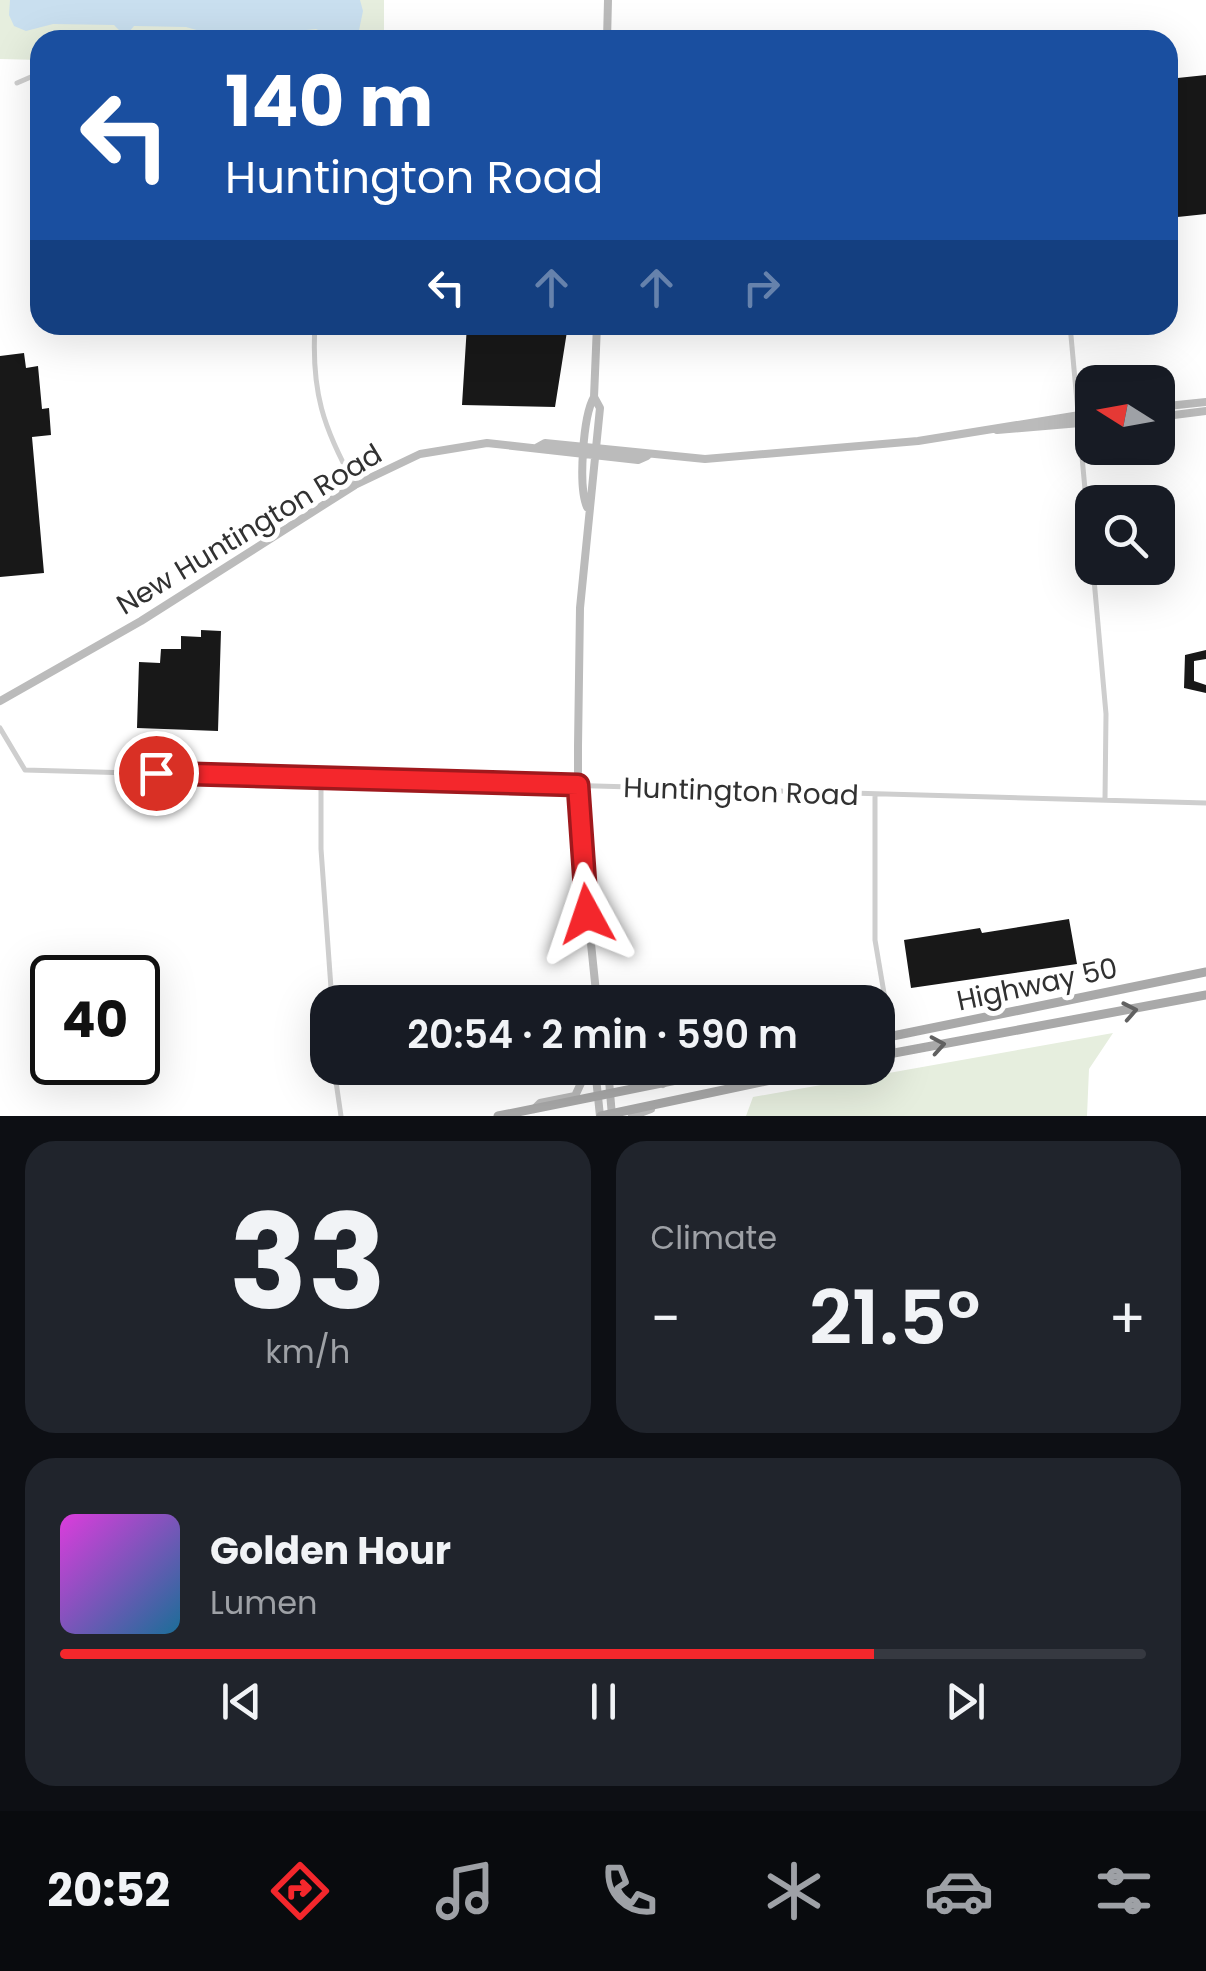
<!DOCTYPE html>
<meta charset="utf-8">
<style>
:root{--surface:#171b24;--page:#20242c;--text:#f1f3f6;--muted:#9ea1a6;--line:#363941;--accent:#f4272c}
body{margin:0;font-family:Poppins,sans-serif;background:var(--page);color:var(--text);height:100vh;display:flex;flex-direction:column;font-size:38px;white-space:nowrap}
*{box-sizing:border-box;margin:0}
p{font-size:32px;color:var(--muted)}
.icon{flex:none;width:55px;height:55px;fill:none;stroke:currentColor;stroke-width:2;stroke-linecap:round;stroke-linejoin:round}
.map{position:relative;height:1116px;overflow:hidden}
.side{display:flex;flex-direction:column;gap:25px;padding:25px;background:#0d0f14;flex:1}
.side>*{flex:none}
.banner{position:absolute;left:30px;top:30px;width:1148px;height:305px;border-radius:30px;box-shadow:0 10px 40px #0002;background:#1a4fa0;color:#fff;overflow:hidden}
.needle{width:65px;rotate:281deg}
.controls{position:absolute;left:1075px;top:365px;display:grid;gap:20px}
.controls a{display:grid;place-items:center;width:100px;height:100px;border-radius:20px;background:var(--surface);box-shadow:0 10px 40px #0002;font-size:50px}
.speed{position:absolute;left:30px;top:955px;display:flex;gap:20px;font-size:50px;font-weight:700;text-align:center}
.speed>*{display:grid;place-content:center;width:130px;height:130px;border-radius:50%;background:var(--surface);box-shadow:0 10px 40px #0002;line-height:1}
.speed .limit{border:5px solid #111;border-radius:15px;background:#fff;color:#111}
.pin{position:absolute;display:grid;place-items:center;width:85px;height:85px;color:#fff;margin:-42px;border:5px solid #fff;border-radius:50%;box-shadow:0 2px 10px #0007}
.me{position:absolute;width:110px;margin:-55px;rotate:355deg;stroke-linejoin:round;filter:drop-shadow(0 0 8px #0008)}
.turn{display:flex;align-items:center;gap:35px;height:210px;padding:0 30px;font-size:45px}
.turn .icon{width:130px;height:130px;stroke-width:2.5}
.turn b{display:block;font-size:70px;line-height:85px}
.lanes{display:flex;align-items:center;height:95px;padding:0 30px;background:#0003;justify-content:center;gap:50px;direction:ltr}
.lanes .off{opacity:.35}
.big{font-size:75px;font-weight:600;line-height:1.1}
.side .card{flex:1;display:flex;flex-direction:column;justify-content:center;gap:15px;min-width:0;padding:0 35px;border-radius:30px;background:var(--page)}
.side .dial{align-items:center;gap:0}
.dial b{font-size:130px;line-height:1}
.song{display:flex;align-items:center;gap:30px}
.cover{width:120px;height:120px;border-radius:15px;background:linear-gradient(135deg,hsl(300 70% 55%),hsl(200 70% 35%))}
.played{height:10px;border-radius:5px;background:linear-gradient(90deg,var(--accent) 75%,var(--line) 75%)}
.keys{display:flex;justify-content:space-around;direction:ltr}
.heat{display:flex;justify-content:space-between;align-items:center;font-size:55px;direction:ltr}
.side .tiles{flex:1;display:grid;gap:25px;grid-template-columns:1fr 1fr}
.card:last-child{grid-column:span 2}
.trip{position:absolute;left:310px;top:985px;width:585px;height:100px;border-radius:30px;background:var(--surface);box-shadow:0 10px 40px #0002;font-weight:600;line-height:100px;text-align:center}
.menu{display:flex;height:160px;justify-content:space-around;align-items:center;background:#090b0e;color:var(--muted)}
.menu .icon{width:70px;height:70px}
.menu .current{color:var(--accent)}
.menu b{font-size:45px;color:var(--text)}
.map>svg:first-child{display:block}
</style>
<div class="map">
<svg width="1206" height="1116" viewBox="0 0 1206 1116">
<rect width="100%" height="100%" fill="#fff"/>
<path fill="#e6eede" d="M0,0H384V40H40V60L0,59Z
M1113,1033L1089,1069L1087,1116H746L753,1097Z"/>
<path fill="#c9dfef" d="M10,0H360L363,11L357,40H342L316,29L225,38L186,27L134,26L129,32H121L114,25L53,24L26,31L14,26L9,15Z"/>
<path fill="#181818" d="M1206,75V214L1168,218V79Z
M467,325H568L555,407L462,405Z
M24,353L26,368L38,366L42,409L49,408L51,435L32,437L44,573L0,577V356Z
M201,630L221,631L218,731L137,728L139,662L160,663L161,649H181V636L201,637Z
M1206,650V659L1194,661V681L1206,685V693L1184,688L1185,655Z
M1069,919L1077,964L911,988L904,940L980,928L982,933Z"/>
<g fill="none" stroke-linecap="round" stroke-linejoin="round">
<path stroke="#cecece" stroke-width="5" d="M17,83L40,73
M315,325C311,391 323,428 355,485
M1070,325L1092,566
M1093,568L1106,714L1105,800
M0,728L25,770L1206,803
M321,776V849L332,1002
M875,795V940L894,1052
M334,1068L341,1116"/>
<path stroke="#bbb" stroke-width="8" d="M607,40L608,0
M597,325L594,397L600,408L580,608L578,746V817L597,1002
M1158,407L1206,402
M1158,417L1206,411
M997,430L1092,422
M536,448L545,443L705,459L918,441L1092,413
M587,507C578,487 583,416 594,397
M0,701L141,621L355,485L420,454L487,443L638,460L647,456
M595,1068L600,1116
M608,1068L612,1116
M610,1068L633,1079L655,1076L663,1084
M534,1109L540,1103L575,1096L588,1068
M632,1116L651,1109"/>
<path stroke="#a9a9a9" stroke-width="9" d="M878,1039L1206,972
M878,1056L1206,995
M498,1116L736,1068
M601,1116L827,1068"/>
</g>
<defs><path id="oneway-chevron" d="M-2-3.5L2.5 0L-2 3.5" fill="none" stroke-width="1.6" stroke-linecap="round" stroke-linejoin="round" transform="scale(2.5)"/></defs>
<g stroke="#616161">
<use href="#oneway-chevron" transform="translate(1130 1011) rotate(-11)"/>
<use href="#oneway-chevron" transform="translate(938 1045) rotate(-10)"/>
</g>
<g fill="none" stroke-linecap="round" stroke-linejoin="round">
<defs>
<path id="route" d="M156,773L578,785L587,914"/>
</defs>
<use href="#route" stroke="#9f191d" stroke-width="25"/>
<use href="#route" stroke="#f4272c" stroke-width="18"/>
</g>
<g text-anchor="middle" stroke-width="10" stroke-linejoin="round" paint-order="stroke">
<g font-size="28" fill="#313131" stroke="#fff">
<text transform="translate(249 529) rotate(-31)" y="10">New Huntington Road</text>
<text transform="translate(741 791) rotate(2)" y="10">Huntington Road</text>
<text transform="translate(1037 984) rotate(-12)" y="10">Highway 50</text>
</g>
</g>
</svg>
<div class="controls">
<a><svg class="needle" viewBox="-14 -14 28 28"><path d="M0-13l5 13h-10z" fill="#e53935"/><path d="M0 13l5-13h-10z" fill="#9ea1a6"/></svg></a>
<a><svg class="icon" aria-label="search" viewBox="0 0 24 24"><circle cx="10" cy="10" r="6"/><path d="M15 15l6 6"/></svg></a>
</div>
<div class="speed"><div class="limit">40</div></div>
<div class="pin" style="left:156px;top:773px;background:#d93025"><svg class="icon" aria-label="arrive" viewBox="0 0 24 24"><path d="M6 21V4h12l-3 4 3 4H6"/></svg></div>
<svg class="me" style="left:587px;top:914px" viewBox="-20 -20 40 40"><path d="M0-17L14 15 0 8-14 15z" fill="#f4272c" stroke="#fff" stroke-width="4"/></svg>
<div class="trip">20:54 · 2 min · 590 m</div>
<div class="banner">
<div class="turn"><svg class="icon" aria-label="left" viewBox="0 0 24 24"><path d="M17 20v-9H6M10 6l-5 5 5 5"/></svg><div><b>140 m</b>Huntington Road</div></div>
<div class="lanes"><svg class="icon" aria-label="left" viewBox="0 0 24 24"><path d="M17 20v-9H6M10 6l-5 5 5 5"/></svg><svg class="icon off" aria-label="ahead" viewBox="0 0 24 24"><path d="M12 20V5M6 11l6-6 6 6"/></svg><svg class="icon off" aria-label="ahead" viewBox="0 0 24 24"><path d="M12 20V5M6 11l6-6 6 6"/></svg><svg class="icon off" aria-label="right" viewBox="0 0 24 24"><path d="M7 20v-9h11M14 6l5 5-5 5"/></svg></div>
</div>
</div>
<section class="side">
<div class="tiles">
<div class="card dial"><b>33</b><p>km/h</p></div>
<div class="card"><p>Climate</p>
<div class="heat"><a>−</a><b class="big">21.5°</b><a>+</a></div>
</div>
<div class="card">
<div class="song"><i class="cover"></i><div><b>Golden Hour</b><p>Lumen</p></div></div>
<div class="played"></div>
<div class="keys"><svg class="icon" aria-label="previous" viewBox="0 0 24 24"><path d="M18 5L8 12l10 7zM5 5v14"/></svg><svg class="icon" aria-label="pause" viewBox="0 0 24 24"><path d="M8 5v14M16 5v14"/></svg><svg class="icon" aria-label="next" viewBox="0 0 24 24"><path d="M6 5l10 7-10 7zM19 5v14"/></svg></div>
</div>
</div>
</section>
<nav class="menu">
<b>20:52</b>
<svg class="icon current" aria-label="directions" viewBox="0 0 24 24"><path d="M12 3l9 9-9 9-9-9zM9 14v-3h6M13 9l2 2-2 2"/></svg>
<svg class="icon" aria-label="music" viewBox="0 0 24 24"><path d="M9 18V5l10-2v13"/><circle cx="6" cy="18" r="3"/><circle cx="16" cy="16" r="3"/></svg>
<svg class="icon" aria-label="phone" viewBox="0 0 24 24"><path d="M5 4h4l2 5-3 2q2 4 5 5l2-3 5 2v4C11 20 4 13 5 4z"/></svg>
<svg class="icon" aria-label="climate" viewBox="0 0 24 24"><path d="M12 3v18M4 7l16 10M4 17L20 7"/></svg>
<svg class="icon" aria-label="car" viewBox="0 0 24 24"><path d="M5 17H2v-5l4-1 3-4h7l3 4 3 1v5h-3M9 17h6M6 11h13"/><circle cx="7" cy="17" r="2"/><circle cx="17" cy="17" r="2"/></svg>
<svg class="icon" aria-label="filters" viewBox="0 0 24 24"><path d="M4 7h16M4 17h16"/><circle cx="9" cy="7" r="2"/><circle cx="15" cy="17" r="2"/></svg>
</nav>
